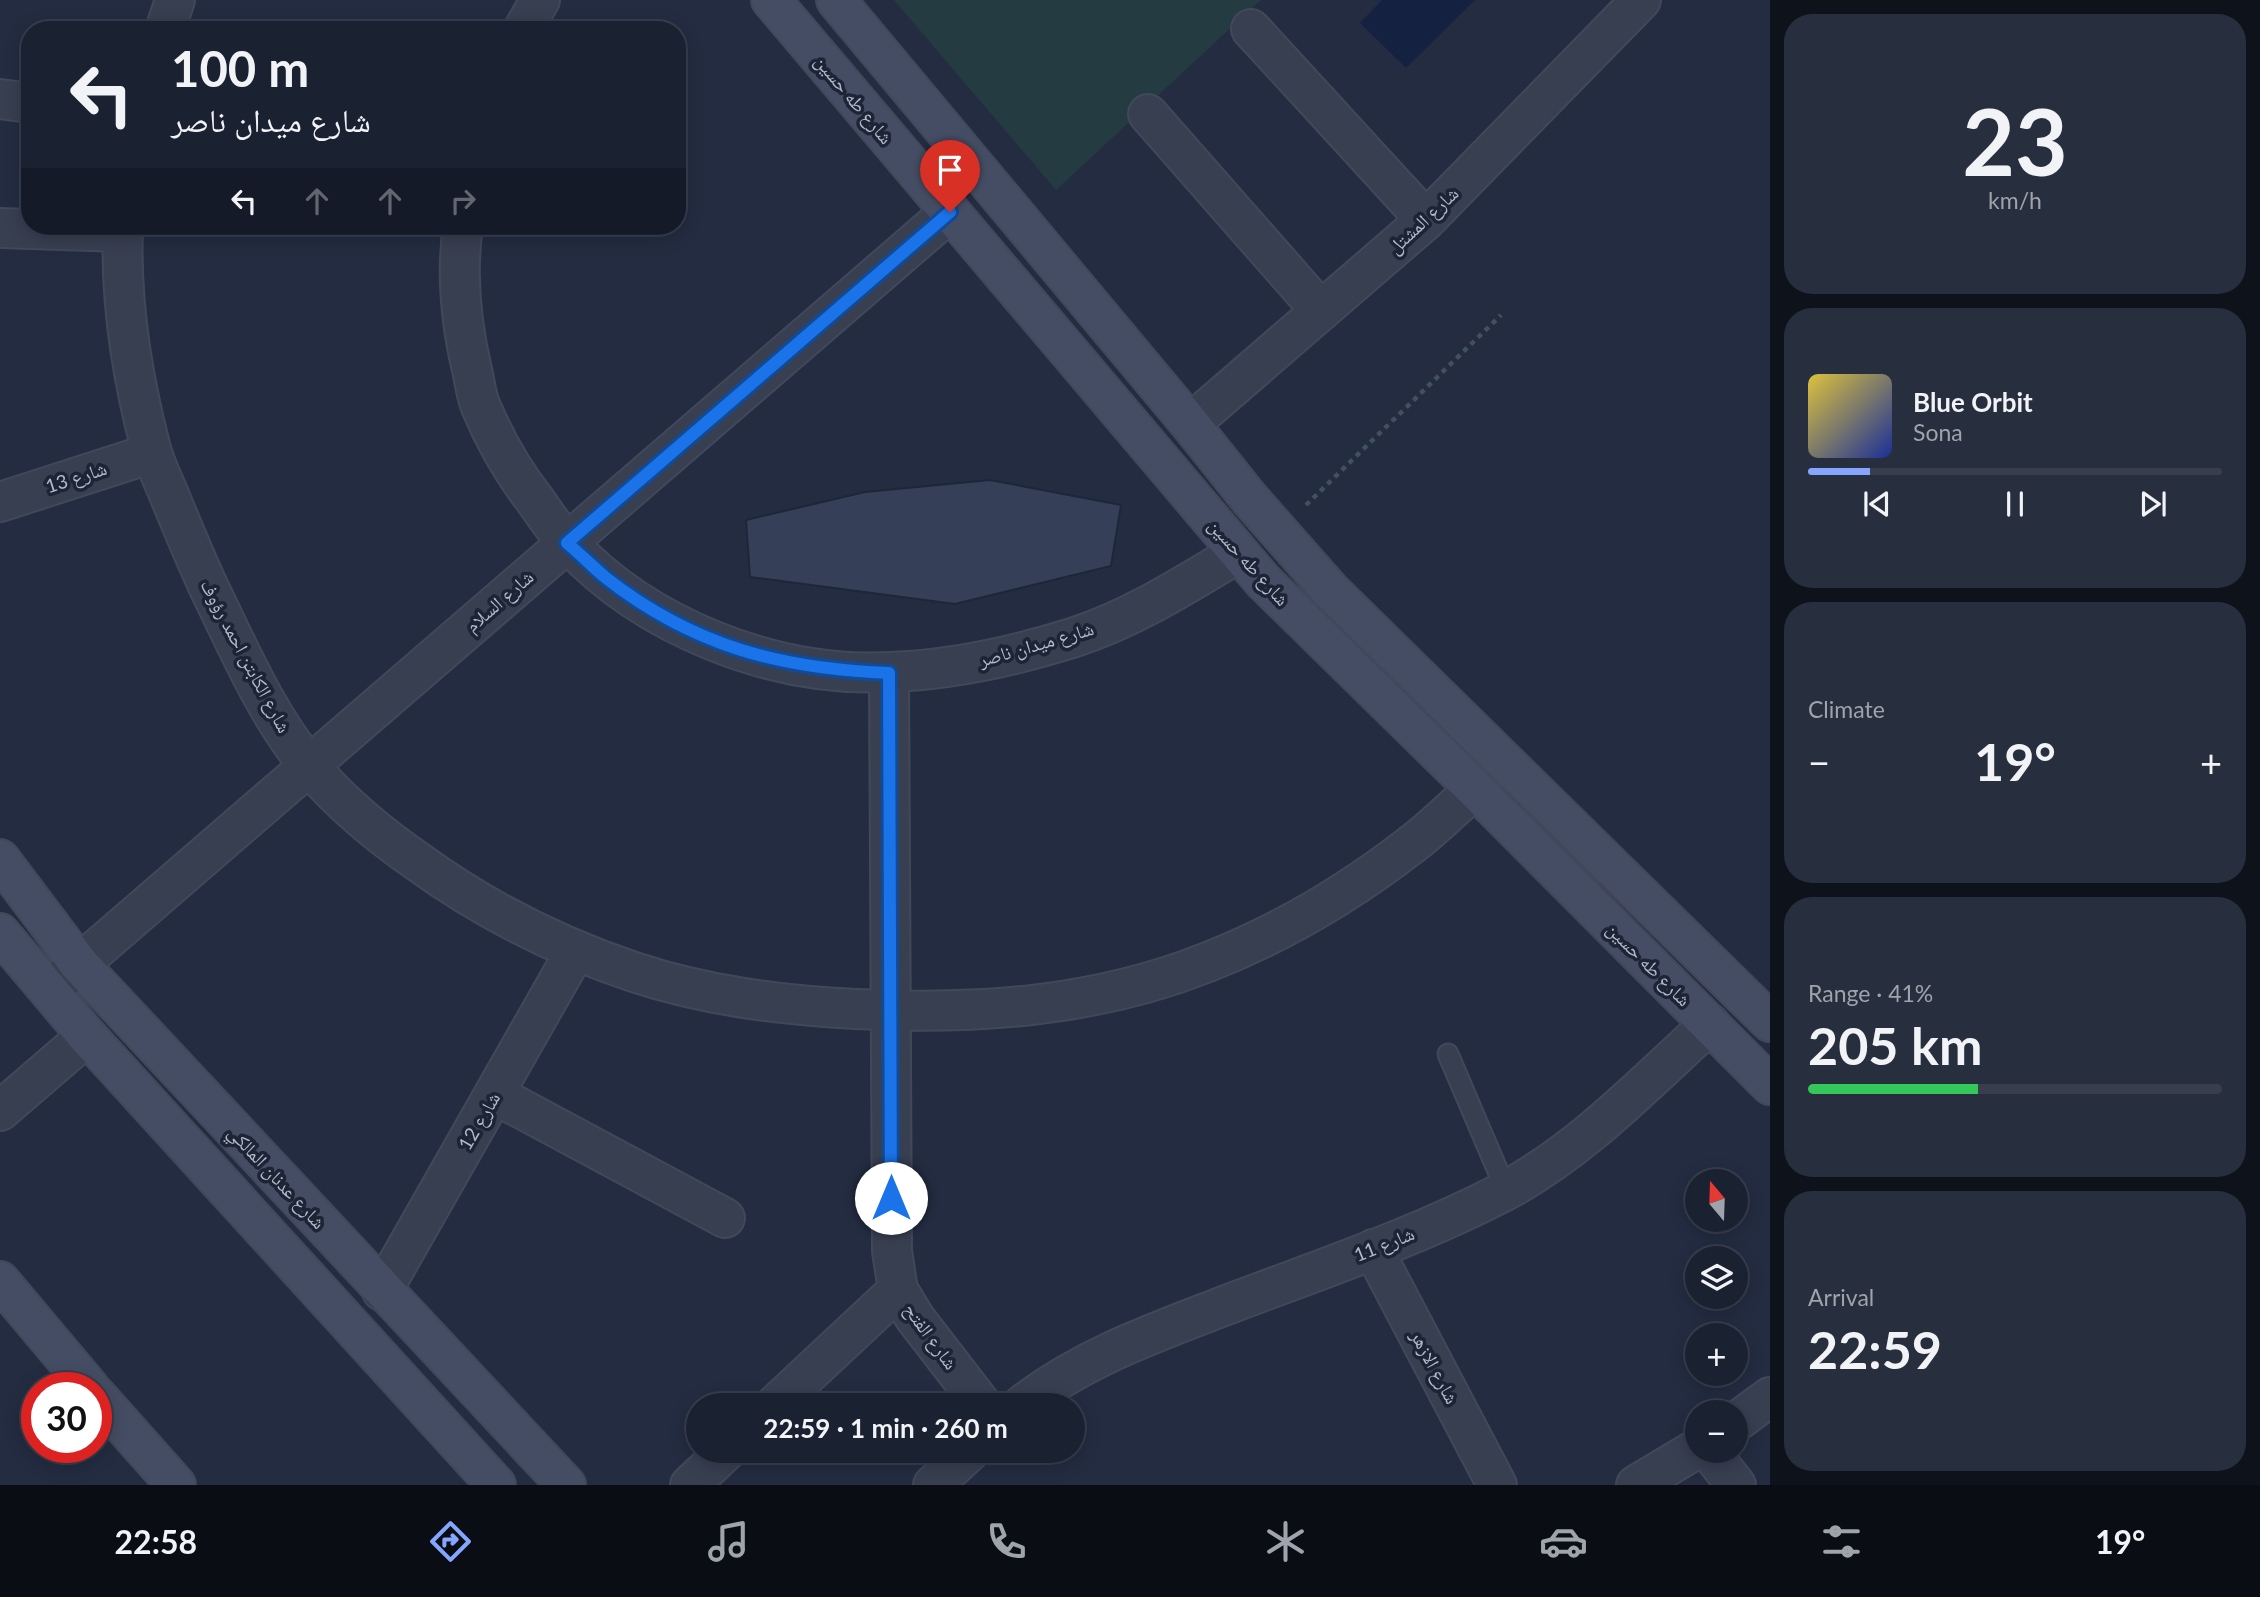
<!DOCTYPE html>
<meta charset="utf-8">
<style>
:root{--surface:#1a2131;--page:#272e3d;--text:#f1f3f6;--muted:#9fa3ab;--line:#383e4d;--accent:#85a5ff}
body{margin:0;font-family:Lato,"Noto Naskh Arabic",sans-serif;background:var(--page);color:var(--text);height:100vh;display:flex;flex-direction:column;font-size:26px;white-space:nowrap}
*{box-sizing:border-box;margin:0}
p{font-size:23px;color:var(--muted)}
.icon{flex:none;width:38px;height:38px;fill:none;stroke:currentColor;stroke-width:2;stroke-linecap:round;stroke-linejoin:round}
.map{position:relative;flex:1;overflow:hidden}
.panel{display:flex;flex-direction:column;gap:14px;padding:14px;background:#0e121b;width:490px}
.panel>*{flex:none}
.top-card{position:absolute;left:21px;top:21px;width:665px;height:214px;border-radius:28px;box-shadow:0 4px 18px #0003,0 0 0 2px var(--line);background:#1a2131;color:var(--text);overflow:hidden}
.needle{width:46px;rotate:341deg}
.fabs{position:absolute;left:1685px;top:1169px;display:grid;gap:14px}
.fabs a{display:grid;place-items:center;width:63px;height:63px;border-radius:50%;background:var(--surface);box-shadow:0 4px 18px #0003,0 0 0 2px var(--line);font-size:35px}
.speed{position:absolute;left:21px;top:1372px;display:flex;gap:14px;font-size:35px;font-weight:700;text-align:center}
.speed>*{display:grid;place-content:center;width:91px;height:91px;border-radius:50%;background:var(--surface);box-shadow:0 4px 18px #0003,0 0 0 2px var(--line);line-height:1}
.speed .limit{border:10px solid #d22;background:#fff;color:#111}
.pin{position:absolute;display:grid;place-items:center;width:60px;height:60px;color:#fff;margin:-72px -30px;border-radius:50% 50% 50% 0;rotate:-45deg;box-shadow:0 0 7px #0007}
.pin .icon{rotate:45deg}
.me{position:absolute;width:77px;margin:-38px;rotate:0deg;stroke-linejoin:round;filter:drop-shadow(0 0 5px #0008)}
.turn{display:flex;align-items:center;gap:24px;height:147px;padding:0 35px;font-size:32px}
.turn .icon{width:91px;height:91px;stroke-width:2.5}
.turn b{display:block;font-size:49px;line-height:60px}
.lanes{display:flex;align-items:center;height:66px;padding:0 35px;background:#0003;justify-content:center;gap:35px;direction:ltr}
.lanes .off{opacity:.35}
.big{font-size:52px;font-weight:700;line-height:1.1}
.panel .widget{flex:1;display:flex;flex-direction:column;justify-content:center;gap:10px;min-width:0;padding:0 24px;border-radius:28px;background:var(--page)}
.panel .dial{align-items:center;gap:0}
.dial b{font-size:91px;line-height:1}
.song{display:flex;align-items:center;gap:21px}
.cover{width:84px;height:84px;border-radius:10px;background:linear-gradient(135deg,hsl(50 70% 55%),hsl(230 70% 35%))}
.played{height:7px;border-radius:4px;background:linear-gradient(90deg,var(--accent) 15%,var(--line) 15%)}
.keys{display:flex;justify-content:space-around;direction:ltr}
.heat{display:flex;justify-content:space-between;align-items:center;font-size:38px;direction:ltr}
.charge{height:10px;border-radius:5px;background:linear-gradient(90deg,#34c759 41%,var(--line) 0)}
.trip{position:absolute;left:686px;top:1393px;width:399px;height:70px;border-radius:35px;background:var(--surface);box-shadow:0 4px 18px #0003,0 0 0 2px var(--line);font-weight:700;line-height:70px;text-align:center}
.tab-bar{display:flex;height:112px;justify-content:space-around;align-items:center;background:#0a0d14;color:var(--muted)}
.tab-bar .icon{width:49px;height:49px}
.tab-bar .selected{color:var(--accent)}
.tab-bar b{font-size:32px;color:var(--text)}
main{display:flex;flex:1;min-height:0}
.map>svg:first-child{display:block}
</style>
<main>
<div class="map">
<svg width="1770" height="1485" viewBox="0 0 1770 1485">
<rect width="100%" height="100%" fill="#232c41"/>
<path fill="#253b42" d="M894,0H1261L1056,190Z"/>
<path fill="#152140" d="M1382,0H1475L1406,68L1360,23Z"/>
<path fill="#353f58" stroke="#1e2638" stroke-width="2" d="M990,480L1121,505L1111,566L955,604L750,577L746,520L865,492Z"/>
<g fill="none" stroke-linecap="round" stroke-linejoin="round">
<defs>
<path id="lane" d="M1448,1054L1506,1190"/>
<path id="street" d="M1251,29L1426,220
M165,30L175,0
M523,30L540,0
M0,99L30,103
M1148,114L1321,311
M123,226C120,301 132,377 151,449C156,467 165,484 172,502C184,531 196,560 209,588C239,649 267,716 311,768C342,804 378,834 417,861C483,909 556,946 634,972C706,996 781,1005 856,1009C977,1015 1095,1007 1208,962C1282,933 1349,893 1411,845C1434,828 1454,807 1475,789
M463,226C456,274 461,323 472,370C475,382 476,396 481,407C495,440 513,472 535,500C545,514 555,530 568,543C646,627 774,678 889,672C952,670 1015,656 1075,637C1133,618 1185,585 1238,553
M0,228L122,232
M1190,424L1426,220L1641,0
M0,502L152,453
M889,673L892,1251L898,1290L915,1318L982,1405
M53,987L950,212
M494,1094L725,1218
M0,1111L87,1036
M1373,1249L1497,1485
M382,1291L576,950
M775,1405L898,1290
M1022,1405C1080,1360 1148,1335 1216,1309C1312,1272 1413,1239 1505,1191C1583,1149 1645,1083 1710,1024
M1736,1422L1770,1397
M1709,1451L1736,1485
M690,1485L726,1451
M933,1485L970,1451
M1636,1485L1698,1448"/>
<path id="secondary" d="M771,0L1263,581L1475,789L1770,1085
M836,0L1190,424L1249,498L1330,590L1770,1022
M0,859L79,964L566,1485
M0,933L87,1036L496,1485
M0,1281L90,1388
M96,1395L176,1485"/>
</defs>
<use href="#lane" stroke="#41485a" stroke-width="23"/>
<use href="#street" stroke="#41485a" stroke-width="42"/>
<use href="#secondary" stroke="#41485a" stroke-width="42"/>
<path stroke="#3e545a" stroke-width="4.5" stroke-dasharray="5 5" stroke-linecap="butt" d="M1306,505L1501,315"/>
<use href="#lane" stroke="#383f51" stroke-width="19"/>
<use href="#street" stroke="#383f51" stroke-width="38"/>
<use href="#secondary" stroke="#454d64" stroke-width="38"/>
</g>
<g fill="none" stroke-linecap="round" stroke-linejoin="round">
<defs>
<path id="route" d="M891,1198L889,673C781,669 693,646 606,578C593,567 580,554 567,543L950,212"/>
</defs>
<use href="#route" stroke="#114b97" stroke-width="18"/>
<use href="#route" stroke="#1a73e8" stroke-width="12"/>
</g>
<g text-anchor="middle" stroke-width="7" stroke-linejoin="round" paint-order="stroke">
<g font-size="19" fill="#b4bacb" stroke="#1c2436">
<text transform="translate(854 99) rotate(50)" y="7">شارع طه حسين</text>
<text transform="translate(1423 220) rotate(-43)" y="7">شارع المشتل</text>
<text transform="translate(76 477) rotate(-18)" y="7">شارع 13</text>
<text transform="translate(1249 562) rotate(48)" y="7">شارع طه حسين</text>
<text transform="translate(499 601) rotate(-41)" y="7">شارع السلام</text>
<text transform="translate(1036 644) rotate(-16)" y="7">شارع ميدان ناصر</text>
<text transform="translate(246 656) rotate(62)" y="7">شارع الكابتن احمد رؤوف</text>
<text transform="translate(1649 964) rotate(45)" y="7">شارع طه حسين</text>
<text transform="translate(479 1121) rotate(-60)" y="7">شارع 12</text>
<text transform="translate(277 1177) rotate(47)" y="7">شارع عدنان المالكي</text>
<text transform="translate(1384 1244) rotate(-22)" y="7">شارع 11</text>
<text transform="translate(931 1336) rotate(54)" y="7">شارع الفتح</text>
<text transform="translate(1435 1367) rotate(62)" y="7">شارع الازهر</text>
</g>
</g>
</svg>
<div class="fabs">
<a><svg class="needle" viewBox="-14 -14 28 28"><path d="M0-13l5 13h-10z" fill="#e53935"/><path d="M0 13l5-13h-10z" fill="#9fa3ab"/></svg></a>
<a><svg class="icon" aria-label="layers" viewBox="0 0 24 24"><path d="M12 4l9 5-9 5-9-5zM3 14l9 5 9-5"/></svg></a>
<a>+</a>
<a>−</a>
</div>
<div class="speed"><div class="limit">30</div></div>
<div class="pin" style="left:950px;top:212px;background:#d93025"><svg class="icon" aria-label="arrive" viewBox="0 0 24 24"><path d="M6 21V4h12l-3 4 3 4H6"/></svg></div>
<svg class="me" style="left:891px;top:1198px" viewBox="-20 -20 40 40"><circle r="19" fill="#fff"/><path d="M0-13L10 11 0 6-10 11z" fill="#1a73e8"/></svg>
<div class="trip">22:59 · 1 min · 260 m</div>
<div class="top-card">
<div class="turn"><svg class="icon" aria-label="left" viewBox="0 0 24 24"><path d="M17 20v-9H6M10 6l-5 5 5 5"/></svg><div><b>100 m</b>شارع ميدان ناصر</div></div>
<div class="lanes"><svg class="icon" aria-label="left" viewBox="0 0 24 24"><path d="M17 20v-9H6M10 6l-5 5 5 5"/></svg><svg class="icon off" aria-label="ahead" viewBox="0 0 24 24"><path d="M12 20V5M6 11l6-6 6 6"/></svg><svg class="icon off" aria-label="ahead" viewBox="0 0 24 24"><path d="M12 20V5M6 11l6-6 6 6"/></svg><svg class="icon off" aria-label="right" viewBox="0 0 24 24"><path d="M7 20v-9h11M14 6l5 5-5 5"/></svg></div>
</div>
</div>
<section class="panel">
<div class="widget dial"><b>23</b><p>km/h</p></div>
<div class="widget">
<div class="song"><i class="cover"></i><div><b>Blue Orbit</b><p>Sona</p></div></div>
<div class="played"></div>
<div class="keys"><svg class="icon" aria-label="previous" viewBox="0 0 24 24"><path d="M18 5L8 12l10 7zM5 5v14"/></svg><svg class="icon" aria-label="pause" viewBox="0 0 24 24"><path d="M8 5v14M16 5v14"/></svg><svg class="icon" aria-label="next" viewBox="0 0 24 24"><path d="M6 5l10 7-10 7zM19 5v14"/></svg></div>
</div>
<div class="widget"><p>Climate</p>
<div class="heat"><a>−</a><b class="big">19°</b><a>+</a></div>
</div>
<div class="widget"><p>Range · 41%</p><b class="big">205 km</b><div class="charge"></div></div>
<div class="widget"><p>Arrival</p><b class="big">22:59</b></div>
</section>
</main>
<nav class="tab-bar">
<b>22:58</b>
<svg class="icon selected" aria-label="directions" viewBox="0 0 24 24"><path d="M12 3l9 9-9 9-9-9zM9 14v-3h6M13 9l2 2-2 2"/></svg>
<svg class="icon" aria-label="music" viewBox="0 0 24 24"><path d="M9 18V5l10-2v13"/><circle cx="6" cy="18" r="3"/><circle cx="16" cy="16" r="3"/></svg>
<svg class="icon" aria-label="phone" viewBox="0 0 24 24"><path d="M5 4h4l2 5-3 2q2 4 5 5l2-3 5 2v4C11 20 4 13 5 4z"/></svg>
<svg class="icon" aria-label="climate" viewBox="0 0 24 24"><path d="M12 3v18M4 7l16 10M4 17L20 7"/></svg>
<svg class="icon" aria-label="car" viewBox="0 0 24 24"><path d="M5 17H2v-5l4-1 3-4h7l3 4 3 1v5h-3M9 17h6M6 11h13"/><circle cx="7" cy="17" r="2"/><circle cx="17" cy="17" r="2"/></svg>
<svg class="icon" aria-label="filters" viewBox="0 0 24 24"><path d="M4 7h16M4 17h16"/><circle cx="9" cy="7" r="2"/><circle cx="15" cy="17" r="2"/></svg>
<b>19°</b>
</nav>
